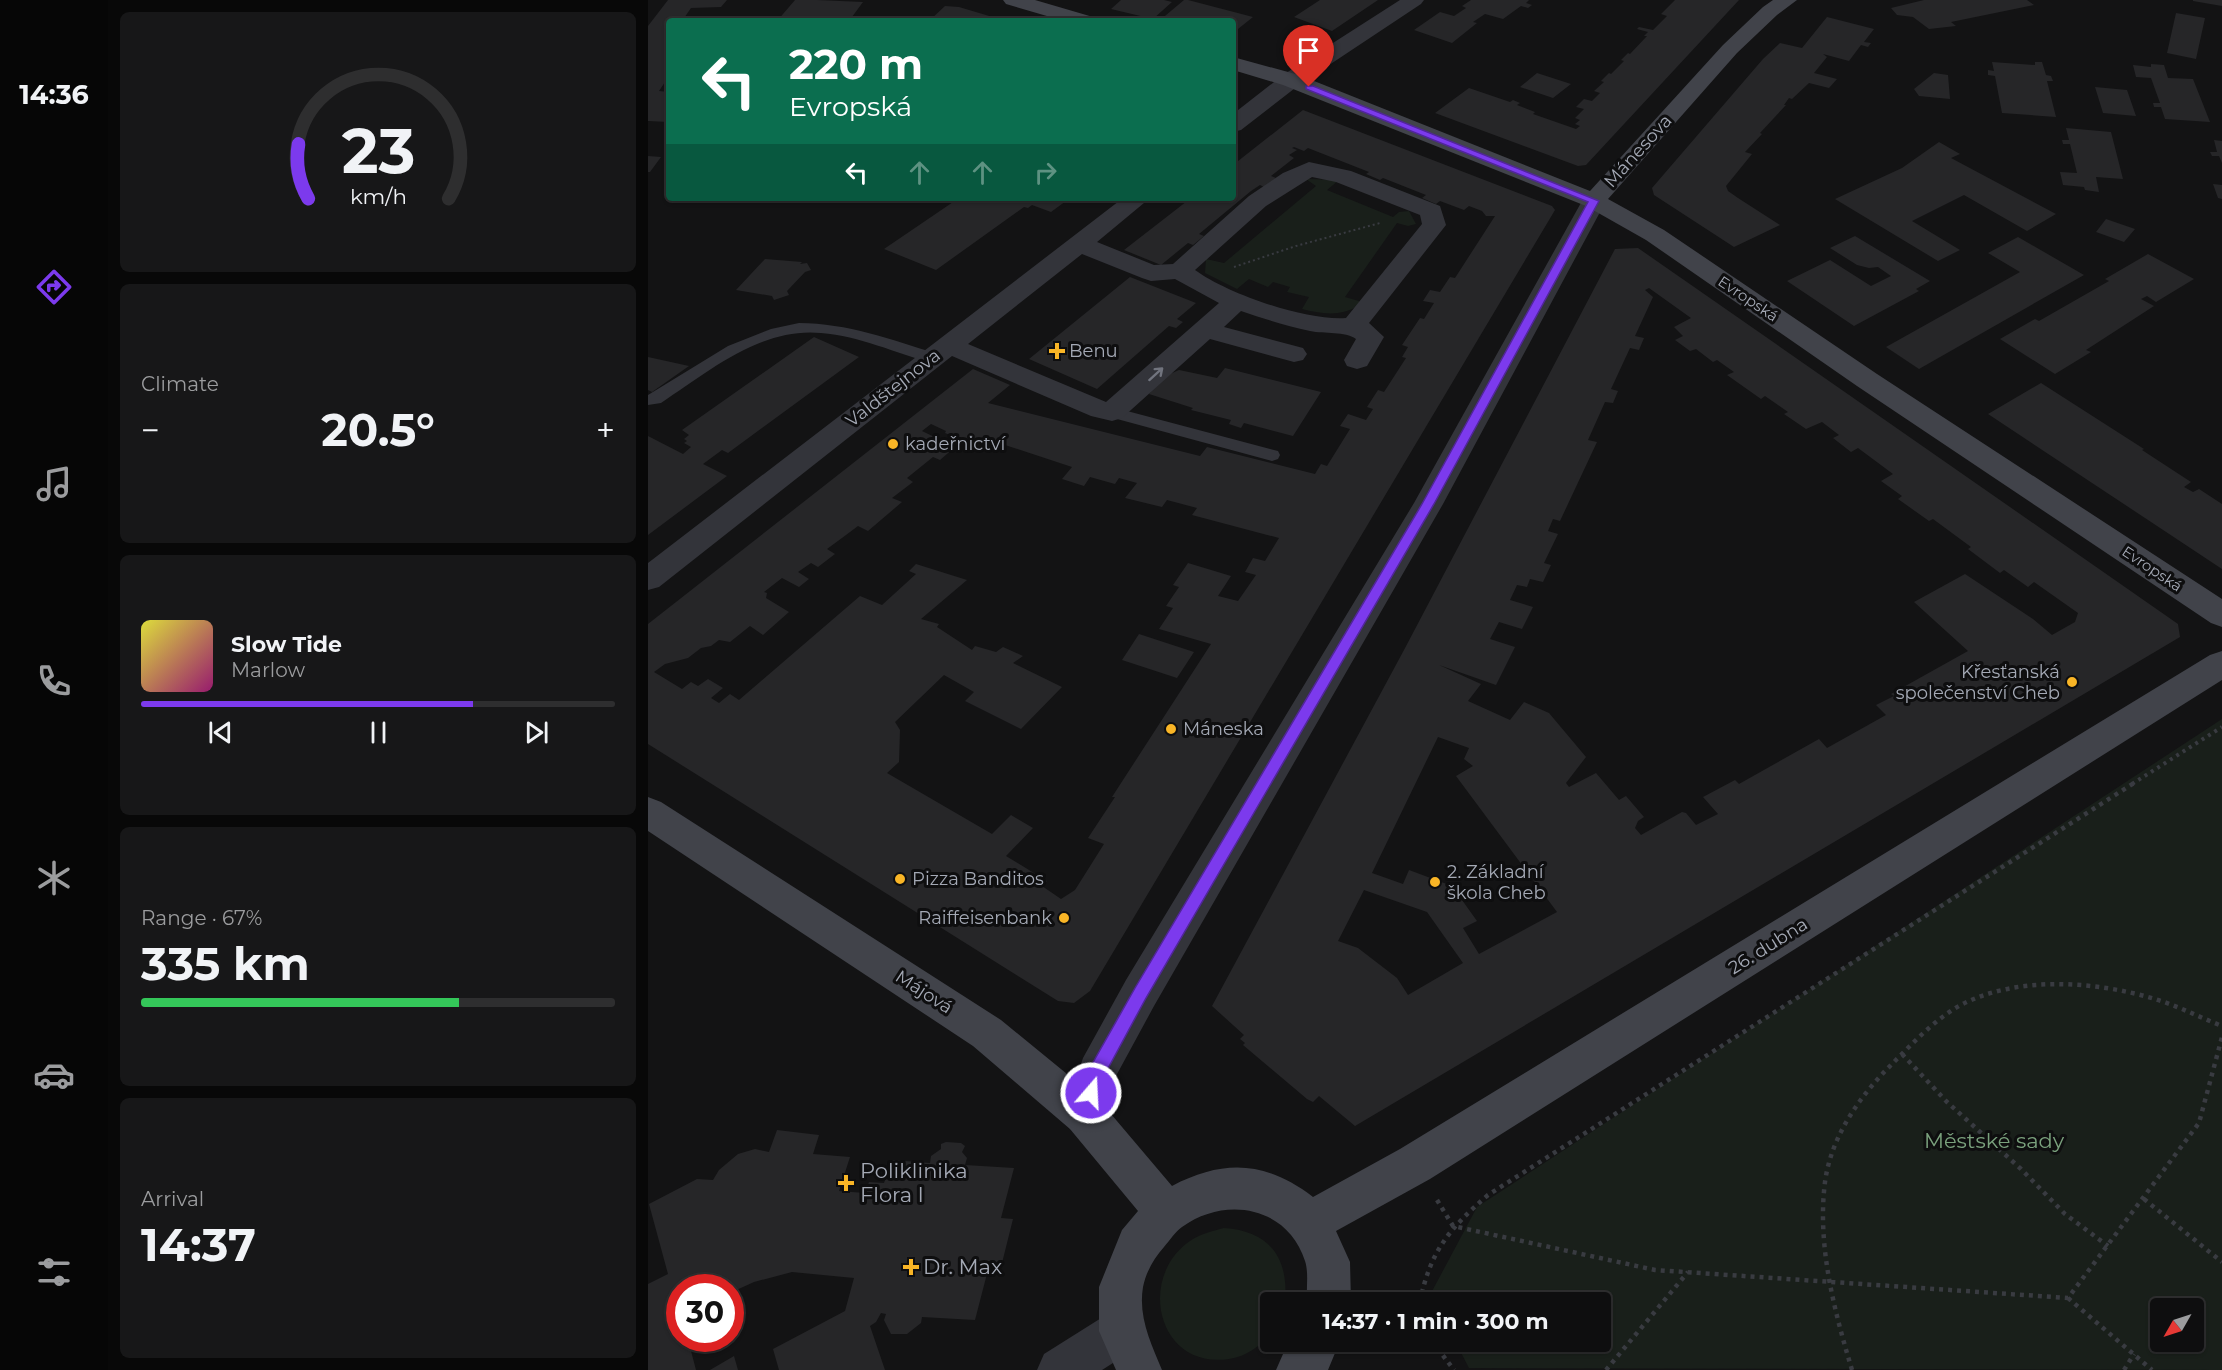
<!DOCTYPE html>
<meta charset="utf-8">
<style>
:root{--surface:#0e0e0f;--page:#171718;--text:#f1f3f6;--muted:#9b9c9e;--line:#2e2e2f;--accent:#7c3aed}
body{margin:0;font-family:Montserrat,sans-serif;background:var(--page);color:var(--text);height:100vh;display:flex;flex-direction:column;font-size:22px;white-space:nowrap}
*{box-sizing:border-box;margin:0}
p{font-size:20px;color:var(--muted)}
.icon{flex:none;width:33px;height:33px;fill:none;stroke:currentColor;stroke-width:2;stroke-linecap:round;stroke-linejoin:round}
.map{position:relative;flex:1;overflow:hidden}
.sheet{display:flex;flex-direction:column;gap:12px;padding:12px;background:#080808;width:540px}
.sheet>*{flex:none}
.banner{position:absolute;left:18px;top:18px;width:570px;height:183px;border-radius:6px;box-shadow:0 2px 4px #0004,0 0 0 2px var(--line);background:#0b6e4f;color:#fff;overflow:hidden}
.needle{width:39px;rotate:231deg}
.controls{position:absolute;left:1502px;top:1298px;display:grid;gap:12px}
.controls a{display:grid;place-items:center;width:54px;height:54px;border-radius:6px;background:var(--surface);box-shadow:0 2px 4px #0004,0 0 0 2px var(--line);font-size:30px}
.speed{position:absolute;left:18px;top:1274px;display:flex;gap:12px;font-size:30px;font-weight:700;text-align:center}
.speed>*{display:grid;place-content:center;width:78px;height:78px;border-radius:50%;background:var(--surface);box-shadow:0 2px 4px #0004,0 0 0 2px var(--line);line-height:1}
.speed .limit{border:9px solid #d22;background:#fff;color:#111}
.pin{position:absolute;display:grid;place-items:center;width:51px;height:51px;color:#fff;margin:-62px -26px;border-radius:50% 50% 50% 0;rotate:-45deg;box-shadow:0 0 6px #0007}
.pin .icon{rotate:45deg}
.me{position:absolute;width:66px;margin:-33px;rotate:19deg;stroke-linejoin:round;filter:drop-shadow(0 0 4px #0008)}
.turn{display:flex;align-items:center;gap:21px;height:126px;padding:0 24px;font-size:27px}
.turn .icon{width:78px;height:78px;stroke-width:2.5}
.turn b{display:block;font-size:42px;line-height:51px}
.lanes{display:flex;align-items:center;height:57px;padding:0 24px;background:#0003;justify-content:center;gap:30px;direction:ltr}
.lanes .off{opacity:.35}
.big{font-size:45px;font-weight:700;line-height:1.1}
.sheet .card{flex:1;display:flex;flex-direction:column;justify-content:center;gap:9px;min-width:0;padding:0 21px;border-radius:9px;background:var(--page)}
.sheet .dial{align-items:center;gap:0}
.dial svg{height:156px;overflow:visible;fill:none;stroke:var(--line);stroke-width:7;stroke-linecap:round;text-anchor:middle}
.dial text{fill:var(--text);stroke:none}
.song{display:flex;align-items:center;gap:18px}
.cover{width:72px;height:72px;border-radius:9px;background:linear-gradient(135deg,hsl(60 70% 55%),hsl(320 70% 35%))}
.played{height:6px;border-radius:3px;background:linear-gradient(90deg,var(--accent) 70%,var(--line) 70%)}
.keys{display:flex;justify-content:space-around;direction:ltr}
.heat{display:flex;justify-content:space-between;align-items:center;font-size:33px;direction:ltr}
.charge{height:9px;border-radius:4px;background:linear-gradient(90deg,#34c759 67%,var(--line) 0)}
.trip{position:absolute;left:612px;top:1292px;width:351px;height:60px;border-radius:6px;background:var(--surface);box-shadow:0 2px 4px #0004,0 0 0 2px var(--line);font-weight:700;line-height:60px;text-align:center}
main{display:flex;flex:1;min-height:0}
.dock{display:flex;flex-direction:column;width:108px;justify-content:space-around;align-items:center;background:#060606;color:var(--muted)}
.dock .icon{width:42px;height:42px}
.dock .current{color:var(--accent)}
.dock b{font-size:27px;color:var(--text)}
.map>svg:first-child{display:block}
</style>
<main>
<nav class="dock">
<b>14:36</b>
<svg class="icon current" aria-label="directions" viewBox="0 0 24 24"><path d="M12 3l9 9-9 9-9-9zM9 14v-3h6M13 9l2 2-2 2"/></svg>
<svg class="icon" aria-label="music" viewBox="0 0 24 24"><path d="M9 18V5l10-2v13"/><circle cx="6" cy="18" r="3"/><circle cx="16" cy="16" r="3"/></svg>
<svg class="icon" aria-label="phone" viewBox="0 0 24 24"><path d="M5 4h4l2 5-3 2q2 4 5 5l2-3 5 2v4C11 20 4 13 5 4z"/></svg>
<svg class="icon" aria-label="climate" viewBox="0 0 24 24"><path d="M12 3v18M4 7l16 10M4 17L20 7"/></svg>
<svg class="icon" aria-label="car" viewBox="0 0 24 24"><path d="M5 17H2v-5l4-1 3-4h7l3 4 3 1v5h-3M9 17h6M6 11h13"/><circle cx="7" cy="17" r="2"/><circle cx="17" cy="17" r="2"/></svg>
<svg class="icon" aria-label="filters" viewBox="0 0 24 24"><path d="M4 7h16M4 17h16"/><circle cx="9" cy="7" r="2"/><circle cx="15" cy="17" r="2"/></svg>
</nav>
<section class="sheet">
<div class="card dial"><svg viewBox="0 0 100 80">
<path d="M14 69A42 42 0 1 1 86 69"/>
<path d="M14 69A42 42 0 0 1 9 41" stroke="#7c3aed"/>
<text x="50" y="56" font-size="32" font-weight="700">23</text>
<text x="50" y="72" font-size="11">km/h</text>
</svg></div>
<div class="card"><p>Climate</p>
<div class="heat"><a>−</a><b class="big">20.5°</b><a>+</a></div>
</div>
<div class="card">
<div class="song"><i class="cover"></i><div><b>Slow Tide</b><p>Marlow</p></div></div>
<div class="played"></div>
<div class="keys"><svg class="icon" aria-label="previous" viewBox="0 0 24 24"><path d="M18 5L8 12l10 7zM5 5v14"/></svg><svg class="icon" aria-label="pause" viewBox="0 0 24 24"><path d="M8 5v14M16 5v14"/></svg><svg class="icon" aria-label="next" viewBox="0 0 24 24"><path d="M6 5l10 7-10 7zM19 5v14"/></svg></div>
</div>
<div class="card"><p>Range · 67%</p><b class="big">335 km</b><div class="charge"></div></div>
<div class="card"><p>Arrival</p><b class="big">14:37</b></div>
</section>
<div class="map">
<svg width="1574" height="1370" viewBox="0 0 1574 1370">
<rect width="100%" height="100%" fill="#131314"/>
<path fill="#191f1a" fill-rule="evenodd" d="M658,179L691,180L679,190L745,217L751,212L761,211L768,224L760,226L749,223L697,297L711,301V305C694,317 673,314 654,309L661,297L639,292L642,287L625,282L620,287L601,279L589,289L557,273L558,259L576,263L668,186Z
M1574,719V1370L821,1368L807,1341H952V1302H786L782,1295L829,1207ZM1512,1308H1545V1341H1512Z
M576,1228C621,1231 641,1257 637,1302H622V1333C613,1346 597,1357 581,1359C508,1370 488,1274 545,1239C555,1233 565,1231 576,1228Z"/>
<path fill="#262628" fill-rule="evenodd" d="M20,0H79L73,7L43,8L34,21H21V82H17L11,91L21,92V122L0,121V26Z
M147,0H169L215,2L201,21H129Z
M473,0H516L524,2L505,19L463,9Z
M536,0H540L605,17L585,33V21H511Z
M672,0H730L684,31L646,17Z
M823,0H881L878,3L884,5L880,8L873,6L855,19L837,14L825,22L829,23L804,43L766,30L792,12L806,16L818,8L814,6Z
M1027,0H1091L938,165L930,166L787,113L821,88L862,102L865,100L872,103L869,105L887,112L885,114L928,129L932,126L927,124L932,120L927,118L936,109L928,107L936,99L944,101L952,93L946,91L956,82L953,81L961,73L963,74L976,61L973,60L980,53L982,54L999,36H996L1000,32L989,29L991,27L1005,30L1019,16L1013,14Z
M1276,0H1379L1386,5L1303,22L1308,26L1281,29L1265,17L1249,15L1243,8Z
M1545,0H1574V6L1545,1Z
M297,6L311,7L358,21H281Z
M1528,13L1557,18L1548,59L1519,53Z
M1179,17L1226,29L1216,42L1223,43L1220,47L1213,45L1201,61L1175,54L1179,57L1166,73L1189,79L1181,88L1161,83L1144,99L1141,98L1136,105H1138L1112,133L1114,134L1097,152L1104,154L1078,186L1080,191L1090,198L1132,225L1086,247L1006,195L1004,188L1115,59L1132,43L1154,48Z
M1344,62L1387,65V62H1394L1398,75L1403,76L1405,81H1399L1408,117L1354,113L1347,76L1340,75V70L1346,71Z
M1503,64L1516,65L1520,78L1545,79L1562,122L1517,119L1513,107H1506L1505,103H1512L1503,78L1488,77L1485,65L1503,67Z
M889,73L923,84L905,98L872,87Z
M1286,73L1300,75L1302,99L1271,96L1266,89Z
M1447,87L1479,90L1488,116L1455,113Z
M655,110L904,206L907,210L442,991L426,1003L410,1001L0,744V624L325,369L362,385L340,403L552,456L559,447L667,474L673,464L679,466L702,429L692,426L700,414L718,420L725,409L719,407L730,390L736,392L758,358L754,357L760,347L754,345L772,318L776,319L786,303L775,301L782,290L792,292L802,277L807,278L847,216H838L834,211L821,206L816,210L792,201L788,204L774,198L778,195L735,178L732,180L718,174L721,172L660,148L656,151L646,147L644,148L649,150L641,155L646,158L623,176L628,178L616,187L612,185L603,191L551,234L556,236L545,245L540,243L513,265L476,250L543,198H585V165ZM283,424L298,431L297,433L317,441L352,446L354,444L424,467L414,479L436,486L442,477L467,484L471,478L489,483L477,498L514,507L519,500L549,508L544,515L631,538L617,561L605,558L597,572L608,575L590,601L570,596L583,576L540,563L525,585L531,587L518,606L525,608L511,629L563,644L464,797H467L440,838L456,844L427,890L413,899L394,886L399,881L358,856L385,828L363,815L344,834L239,773L251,762L252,730L247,722L296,675L326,692L317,701L373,729L414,687L365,663L375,656L355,647L348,652L327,646L324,650L289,627L291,624L273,619L319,580L268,564L261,571L268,574L234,605L212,596L91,700L82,694L71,703L63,698L75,688L60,679L50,686L43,682L34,689L6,672L17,664L40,658L53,648L63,646L71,640L82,642L102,626L115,635L141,612L118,598L119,593L116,592L134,578L151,587L161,579L150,572L163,563L170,567L187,554L179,549L198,535L210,526L220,531L254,502L244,498L265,482L259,478L285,457L292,460L307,447L274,431Z
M1418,128L1463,132L1475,179L1448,177L1451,192L1437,190L1436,187L1415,185L1412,172L1429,173L1422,144H1415L1414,140H1421Z
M1566,140L1574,141V163L1571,156H1564L1562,152H1569Z
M1291,142L1312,154L1303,158L1408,214L1379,231L1316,195L1264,221L1312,250L1290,261L1187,199L1254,168Z
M0,156L13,157L2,172H0Z
M1565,184L1574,185V199L1570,198Z
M311,198H422L403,212L384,205L380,208L376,207L288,270L236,249Z
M1458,219L1487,229L1476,242L1448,232Z
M1207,236L1282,281L1268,289L1271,291L1206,326L1139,281L1182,260L1223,286L1243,276L1230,267L1221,268L1209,265L1182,248Z
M1370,237L1436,275L1271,369L1238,347L1372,272L1340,253Z
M990,248L1530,624L1532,637L707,1126L671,1096L665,1102L659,1099L595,1045L597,1043L592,1039L596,1035L564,1006L756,650L967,249ZM1001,288L1043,318L1026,327L1035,336L1027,340L1042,351L1048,349L1065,362L1069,360L1086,372L1079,375L1113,399L1117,396L1130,405L1140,412L1136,414L1158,429L1174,422L1191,435L1185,438L1203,452L1210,448L1245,474L1233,481L1254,496L1250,499L1281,521L1285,519L1323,547L1320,549L1352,573L1356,570L1380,587L1386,582L1430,613L1427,622L1404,635L1385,619L1317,574L1266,602L1320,651L1243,694L1246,696L1228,705L1238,715L1179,748L1171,739L1091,784L1087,780L1055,797L1070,814L1048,825L1038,813L1034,812L993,835L987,828L990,821L996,817L978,796L971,800L948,773L921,787L918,783L938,757L901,713L876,702L862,720L820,701L833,684L791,665L848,685L867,647L842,639L851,622L874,629L885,607L862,600L869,585L879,587L882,579L895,582L903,565L896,563L910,534L900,531L905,519L912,521L949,442L940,440L957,402L965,403L970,391L963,389L982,348L991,350L996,338L987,336L1005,297L997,290ZM790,737L821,748L816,759L825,766L808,776L909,912L831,954L815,928L829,921L804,886L761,870L755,884L724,873ZM716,890L779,912L815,963L760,995L749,978L710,948L690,941Z
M1500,254L1546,279L1508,302L1499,296L1493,299L1506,306L1438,350L1443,352L1407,374L1352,339L1387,319L1391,321L1461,281L1457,279Z
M117,259L154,262L152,264L159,263L163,270L157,272L139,291L141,295L126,300L124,296L88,290Z
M482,277L548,303L529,319L535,322L528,328L521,326L449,389L381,359Z
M166,337L211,357L80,453L74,450L55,464L79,476L0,535V436L35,454L43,447L36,443L39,441L36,439L41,435L34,430Z
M0,357L41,366L4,392L0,390Z
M577,368L673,392L645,436L596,423L593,428L581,424L583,420L543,410L545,408L501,394L515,377L531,370L569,378Z
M1393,383L1496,449L1494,450L1543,482L1536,487L1545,492L1551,489L1574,504V569L1340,414Z
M491,634L546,652L529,678L474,660Z
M129,1130L171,1135L165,1154L202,1157L191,1191L217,1193L221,1182L236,1183L244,1160L282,1163L283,1156L293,1149V1144L298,1142L313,1143L317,1146L314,1152L319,1158L317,1165L366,1168L353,1218L365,1219L353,1267L341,1266L327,1320L274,1317L273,1323L259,1334H243L236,1320L238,1314L233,1313L228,1322L222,1326L237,1370H131L125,1349L197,1311L206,1278L144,1272L106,1282L84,1292L82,1287H78L61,1274L32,1287L25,1293L32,1316V1338H37L40,1346L42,1344L46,1348L43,1351L48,1370H0V1284L20,1274L1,1204L49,1179L65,1180L71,1170L90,1154L107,1149L121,1152Z
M86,1356L90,1370H62Z"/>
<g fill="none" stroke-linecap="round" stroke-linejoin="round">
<path stroke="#393b41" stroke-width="2" stroke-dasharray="2 3" stroke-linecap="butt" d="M586,267L648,246L732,223"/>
<path stroke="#393b41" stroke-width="4" stroke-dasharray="3 4.5" stroke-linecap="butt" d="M1484,784L1574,727"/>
<path stroke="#393b41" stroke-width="4.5" stroke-dasharray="4 5" stroke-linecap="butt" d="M1254,1054L1299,1102L1373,1169L1417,1214L1460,1246
M1496,1199L1574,1262
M789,1200L805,1226L1007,1270L1420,1298L1551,1123L1574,1037
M1420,1298L1504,1370
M772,1302C782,1251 802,1228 840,1195L1486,783
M784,1341L806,1370
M958,1370L1040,1272
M1204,1370C1186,1310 1169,1245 1177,1182C1183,1137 1211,1097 1243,1065C1264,1044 1285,1021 1311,1006C1368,975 1447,981 1507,999C1530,1006 1551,1017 1574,1026
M1476,1370L1486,1354"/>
<path fill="#33343a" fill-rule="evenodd" d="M151,323C199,323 244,340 290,354L292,358L284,363C247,353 212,336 173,333C113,327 60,372 13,403L0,405V395L80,346L123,329Z
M464,407L630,451L632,455L630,459L624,461L458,416L456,412L458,408Z"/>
<path fill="#33343a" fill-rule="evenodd" d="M752,0H776L773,4L651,85L593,130L585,132V114L635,75Z
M661,162L703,171L792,206L798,225L721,323L736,337L719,366L709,369L699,366L696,360L708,339C697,331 677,334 662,331C639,326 616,319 593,311L576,327L655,348L659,354L655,360L646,362L562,339L474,418L464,421L443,416L304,356L11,587L0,590V563L475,198H502L449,242L506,265L525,264L601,196L635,173ZM664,177L688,182L772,215L774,224L698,318C658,321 580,294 547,270L618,206ZM434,254L494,278L503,281L527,279L571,303L458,402L320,344Z
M946,194L954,196L958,201L795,504L506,1006L468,1076L452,1129L437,1135L422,1129L416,1115L435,1058L478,980L766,503L934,201L938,196Z
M474,1308L490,1315L497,1331L490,1347L454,1370H389L396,1354L458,1315Z"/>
<path fill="#41434a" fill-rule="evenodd" d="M355,0H387L445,17L448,21H416L358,4Z
M1125,0H1149L1129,15L1089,53L960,199L1016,230L1229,374L1574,599V627L1563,623L1209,386L998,240L938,206L635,85L585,70V57L651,75L942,191L1075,45L1115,7Z
M1574,651V680L782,1179L688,1231L702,1262L703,1302H659C658,1289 661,1273 657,1261C640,1207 578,1195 534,1227C527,1232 522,1240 516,1247C506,1258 498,1272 495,1287C490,1317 503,1343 514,1370H468L451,1331V1287L474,1230L490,1211L422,1129L325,1046L0,831V797L13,802L353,1020L452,1101L524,1186C576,1159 618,1161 665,1197L752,1149L1562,655Z
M645,1341H692L680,1370H628L635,1354Z"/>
</g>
<defs><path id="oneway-shaft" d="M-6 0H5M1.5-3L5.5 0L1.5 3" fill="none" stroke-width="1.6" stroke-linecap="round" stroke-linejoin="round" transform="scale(1.5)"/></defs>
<use stroke="#71747e" href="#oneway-shaft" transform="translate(508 374) rotate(-42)"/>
<path fill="#7c3aed" stroke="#51269a" stroke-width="1.5" d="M658,86H665L951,201L786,504L498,998L457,1074L449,1099L443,1101L437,1099L434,1093L443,1066L487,988L774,504L940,202L658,89Z"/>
<g fill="#f9b526" stroke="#0e0e0f" stroke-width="2">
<path d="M406 342h6v6h6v6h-6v6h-6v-6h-6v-6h6z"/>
<circle cx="245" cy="444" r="6"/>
<circle cx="1424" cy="682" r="6"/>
<circle cx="523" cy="729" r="6"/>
<circle cx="252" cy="879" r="6"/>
<circle cx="787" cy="882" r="6"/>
<circle cx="416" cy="918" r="6"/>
<path d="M195 1174h6v6h6v6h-6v6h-6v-6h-6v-6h6z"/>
<path d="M260 1258h6v6h6v6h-6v6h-6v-6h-6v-6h6z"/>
</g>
<g text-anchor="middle" stroke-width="6" stroke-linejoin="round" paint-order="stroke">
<g font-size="15" fill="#a4a9b5" stroke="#0e0e0f">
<text transform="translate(1100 299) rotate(34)" y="5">Evropská</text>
<text transform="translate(1504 569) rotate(34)" y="5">Evropská</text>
</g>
<g font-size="18" fill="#a4a9b5" stroke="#0e0e0f">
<text transform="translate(990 151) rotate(-48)" y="6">Mánesova</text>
<text transform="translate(245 388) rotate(-38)" y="6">Valdštejnova</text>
<text transform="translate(1120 946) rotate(-32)" y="6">26. dubna</text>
<text transform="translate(276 992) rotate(33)" y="6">Májová</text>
</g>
<g font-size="18" fill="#a4a9b5" stroke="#0e0e0f" text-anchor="start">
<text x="421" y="357">Benu</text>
<text x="257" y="450">kadeřnictví</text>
<text x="1412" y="678" text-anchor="end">Křesťanská<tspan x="1412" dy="21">společenství Cheb</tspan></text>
<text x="535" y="735">Máneska</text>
<text x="799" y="878">2. Základní<tspan x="799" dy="21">škola Cheb</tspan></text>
<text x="264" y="885">Pizza Banditos</text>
<text x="404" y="924" text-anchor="end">Raiffeisenbank</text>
</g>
<g font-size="21" fill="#7aa17d" stroke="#0e0e0f">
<text x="1346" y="1148">Městské sady</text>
</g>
<g font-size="21" fill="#a4a9b5" stroke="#0e0e0f" text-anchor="start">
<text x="212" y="1178">Poliklinika<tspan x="212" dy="24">Flora I</tspan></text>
<text x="275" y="1274">Dr. Max</text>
</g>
</g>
</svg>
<div class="controls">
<a><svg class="needle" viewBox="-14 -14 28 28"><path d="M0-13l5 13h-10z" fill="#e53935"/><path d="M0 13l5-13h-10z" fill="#9b9c9e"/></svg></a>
</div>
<div class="speed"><div class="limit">30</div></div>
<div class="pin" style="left:661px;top:87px;background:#d93025"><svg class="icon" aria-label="arrive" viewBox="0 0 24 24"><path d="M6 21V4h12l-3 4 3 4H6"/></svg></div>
<svg class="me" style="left:443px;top:1093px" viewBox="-20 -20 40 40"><circle r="17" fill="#7c3aed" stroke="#fff" stroke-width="3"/><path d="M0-11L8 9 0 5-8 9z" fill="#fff"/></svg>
<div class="trip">14:37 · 1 min · 300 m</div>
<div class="banner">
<div class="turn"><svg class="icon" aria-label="left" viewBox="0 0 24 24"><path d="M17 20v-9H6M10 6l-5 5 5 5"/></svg><div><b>220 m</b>Evropská</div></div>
<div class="lanes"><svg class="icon" aria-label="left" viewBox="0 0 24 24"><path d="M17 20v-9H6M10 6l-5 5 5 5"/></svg><svg class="icon off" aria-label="ahead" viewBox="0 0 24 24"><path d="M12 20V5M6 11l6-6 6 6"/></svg><svg class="icon off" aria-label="ahead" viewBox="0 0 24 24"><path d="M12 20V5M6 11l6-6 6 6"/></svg><svg class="icon off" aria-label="right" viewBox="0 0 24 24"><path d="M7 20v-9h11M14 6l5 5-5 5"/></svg></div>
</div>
</div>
</main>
